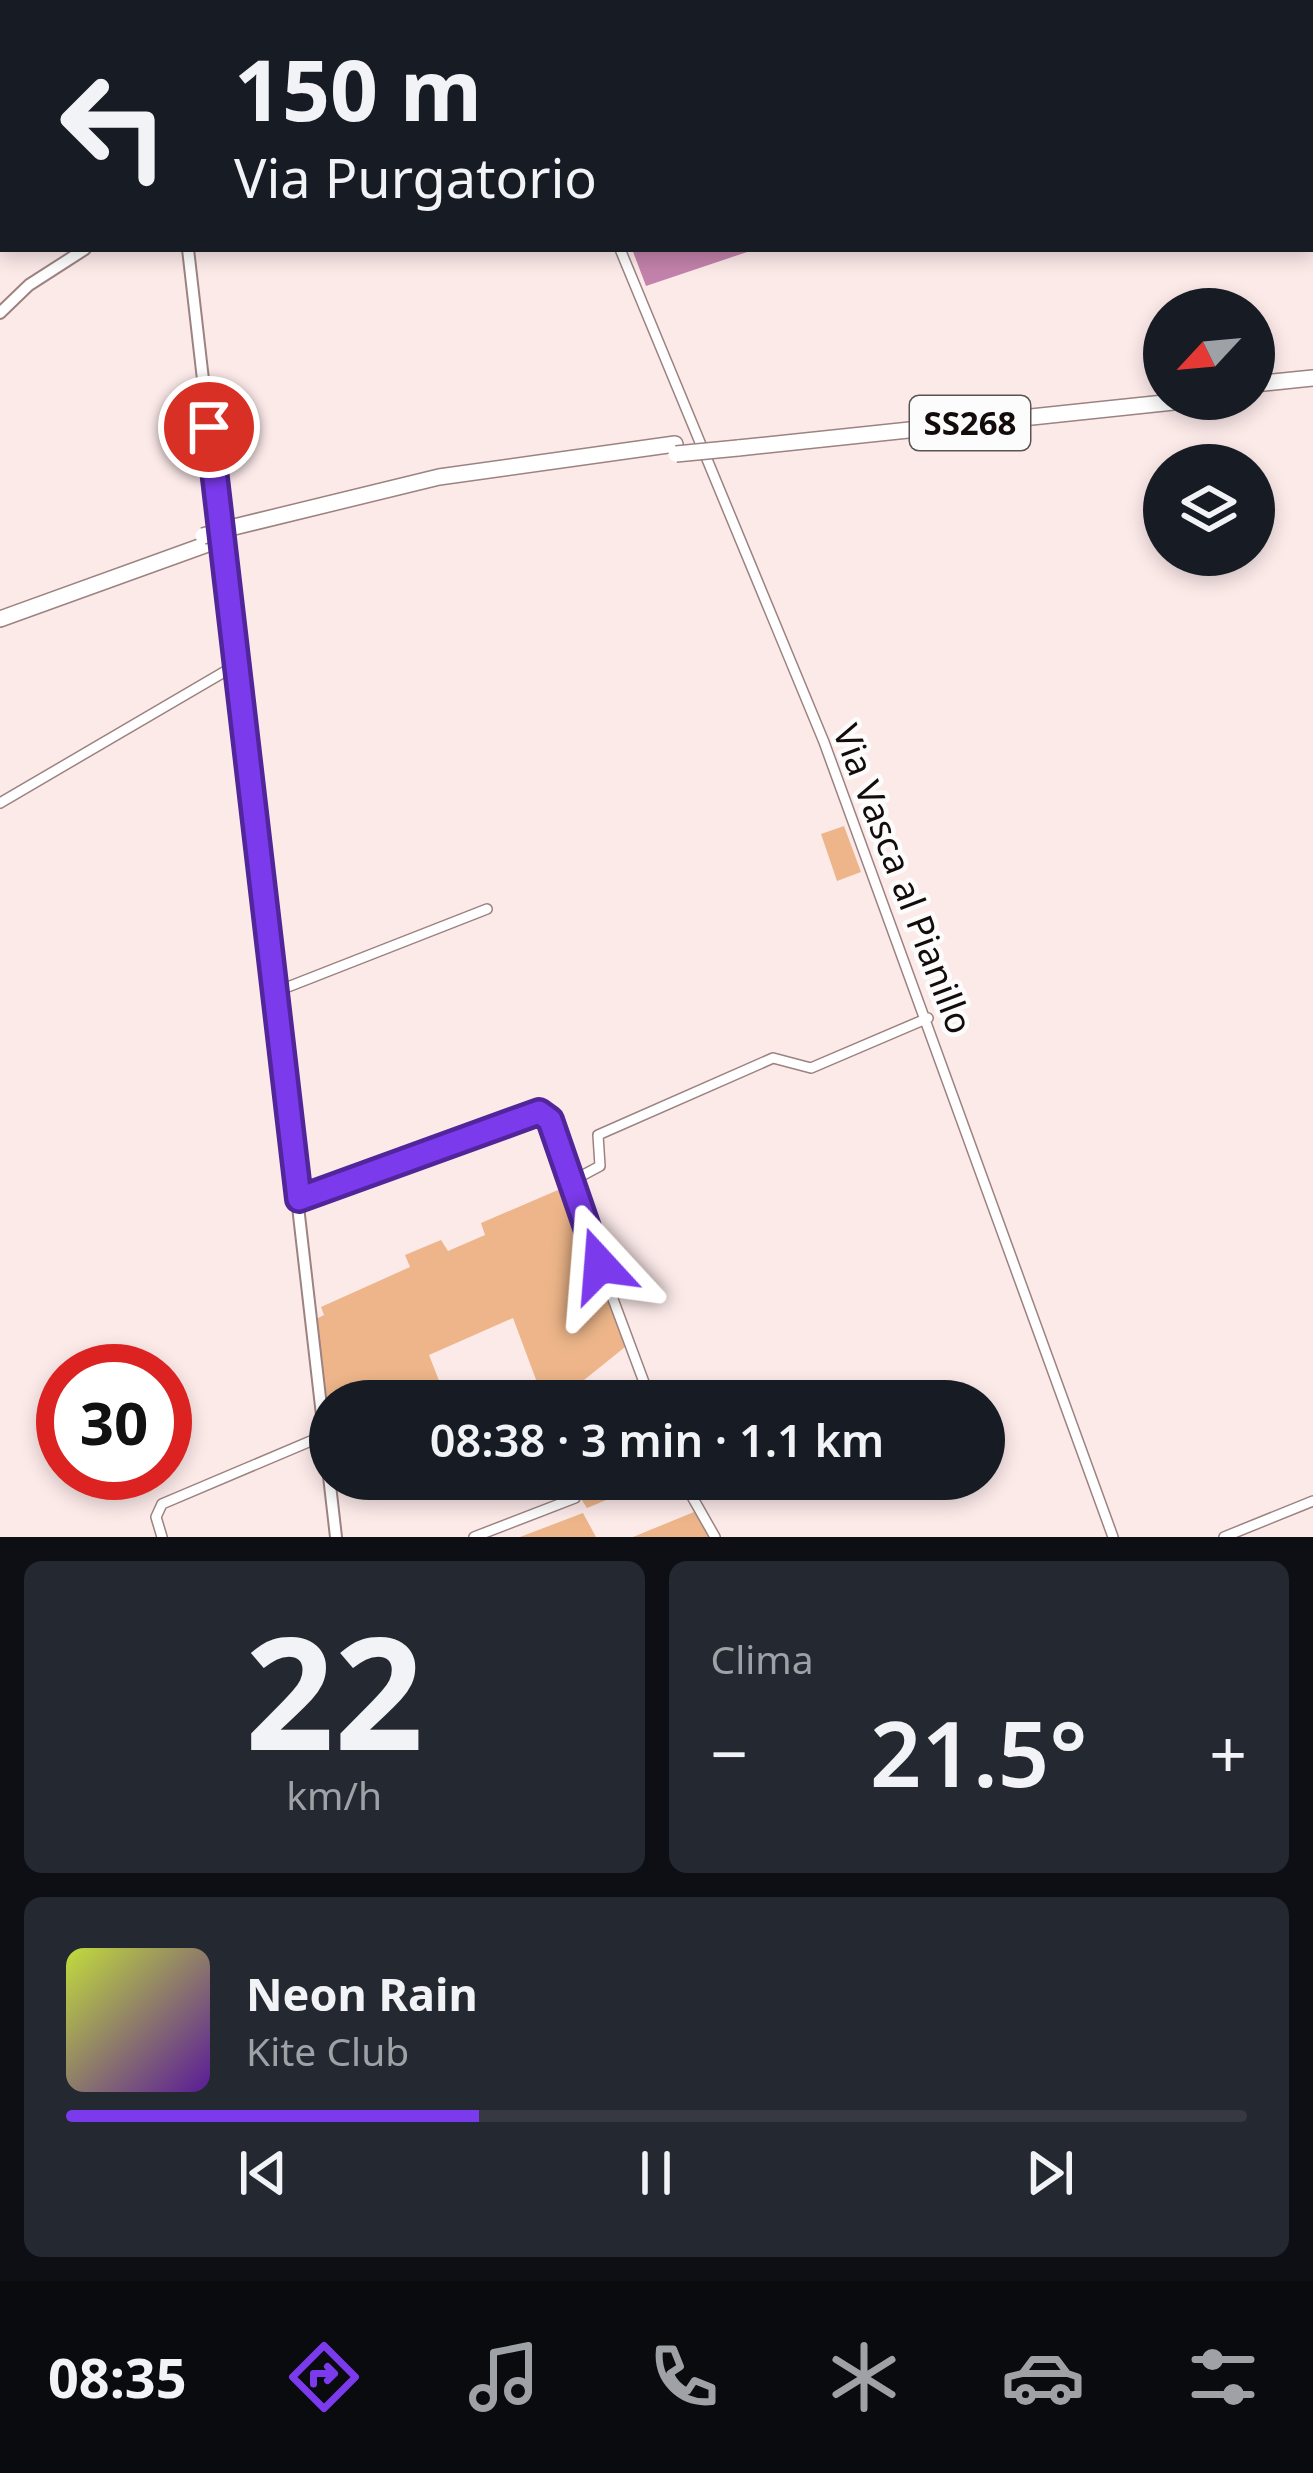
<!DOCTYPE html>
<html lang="it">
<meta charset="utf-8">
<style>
:root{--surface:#171b24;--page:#242831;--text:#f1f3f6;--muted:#9ea1a6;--line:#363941;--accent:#7c3aed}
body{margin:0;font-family:"Noto Sans",sans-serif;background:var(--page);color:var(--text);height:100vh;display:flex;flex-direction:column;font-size:45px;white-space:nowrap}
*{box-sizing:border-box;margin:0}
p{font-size:39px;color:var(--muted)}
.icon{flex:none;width:66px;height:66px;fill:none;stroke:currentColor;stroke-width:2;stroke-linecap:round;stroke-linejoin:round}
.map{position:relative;height:1537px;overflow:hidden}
.side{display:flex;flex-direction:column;gap:24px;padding:24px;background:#0d0f14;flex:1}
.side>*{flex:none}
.hud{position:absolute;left:0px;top:0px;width:1314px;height:252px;box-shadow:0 6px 18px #0003;background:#171b24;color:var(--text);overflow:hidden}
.needle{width:78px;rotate:244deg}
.tools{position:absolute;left:1143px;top:288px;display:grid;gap:24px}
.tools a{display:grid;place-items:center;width:132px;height:132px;border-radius:50%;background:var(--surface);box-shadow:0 6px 18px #0003;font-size:60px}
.speed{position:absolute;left:36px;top:1344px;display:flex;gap:24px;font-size:60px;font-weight:700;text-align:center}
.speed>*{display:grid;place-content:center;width:156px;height:156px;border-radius:50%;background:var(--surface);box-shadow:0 6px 18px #0003;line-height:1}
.speed .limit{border:18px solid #d22;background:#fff;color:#111}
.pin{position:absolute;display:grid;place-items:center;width:102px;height:102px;color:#fff;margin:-51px;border:6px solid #fff;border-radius:50%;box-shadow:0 3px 12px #0007}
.me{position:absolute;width:132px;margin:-66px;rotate:341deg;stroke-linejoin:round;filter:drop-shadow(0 0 9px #0008)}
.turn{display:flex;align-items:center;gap:42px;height:252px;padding:0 36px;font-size:54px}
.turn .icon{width:156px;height:156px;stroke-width:2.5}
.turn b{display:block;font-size:84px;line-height:102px}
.big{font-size:90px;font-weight:600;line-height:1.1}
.side .widget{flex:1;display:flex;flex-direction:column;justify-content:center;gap:18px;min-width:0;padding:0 42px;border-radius:18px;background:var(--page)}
.side .dial{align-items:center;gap:0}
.dial b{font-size:156px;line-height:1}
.song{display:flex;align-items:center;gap:36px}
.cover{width:144px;height:144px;border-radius:18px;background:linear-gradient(135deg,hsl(70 70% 55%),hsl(270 70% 35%))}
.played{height:12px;border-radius:6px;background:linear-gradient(90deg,var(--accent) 35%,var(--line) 35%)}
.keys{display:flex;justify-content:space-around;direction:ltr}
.heat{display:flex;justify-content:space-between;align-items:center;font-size:66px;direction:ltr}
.side .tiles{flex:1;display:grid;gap:24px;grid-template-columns:1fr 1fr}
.widget:last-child{grid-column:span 2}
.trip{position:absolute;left:309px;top:1380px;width:696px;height:120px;border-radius:60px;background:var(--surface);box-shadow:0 6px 18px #0003;font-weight:600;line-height:120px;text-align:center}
.tabs{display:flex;height:192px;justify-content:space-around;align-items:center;background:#090b0e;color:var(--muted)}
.tabs .icon{width:84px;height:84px}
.tabs .current{color:var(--accent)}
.tabs b{font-size:54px;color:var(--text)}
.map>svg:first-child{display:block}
</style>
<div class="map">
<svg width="1313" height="1537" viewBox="0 0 1313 1537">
<rect width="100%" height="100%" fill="#fceae9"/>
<path fill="#edb589" d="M844,826L861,872L837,881L821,834Z
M558,1190L578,1235L586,1234L625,1347L558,1401H544L513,1318L429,1355L447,1401H330V1444L316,1319L324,1315L321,1307L410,1267L405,1255L441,1240L448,1251L485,1235L481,1223Z
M568,1479H639L646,1495L633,1500L628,1491L587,1508Z
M694,1512L709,1537H633Z
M583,1513L596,1537H520Z"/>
<path fill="#c382ab" d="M632,249H756L646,286Z"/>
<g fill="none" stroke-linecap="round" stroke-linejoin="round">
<defs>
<path id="minor" d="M0,49H3
M620,249L824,742L1113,1537
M0,803L236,665
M275,992L487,909
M572,1181L600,1166L598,1135L773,1058L811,1068L928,1018
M299,1199L533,1112L544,1114L651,1401
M822,1401L857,1386
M682,1479L715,1537
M162,1537L156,1517L162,1504L325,1435
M474,1537L575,1498
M1224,1537L1313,1501"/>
<path id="tertiary" d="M106,0L107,3
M698,3L708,0
M188,249L336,1537
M0,313L29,285L85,249"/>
<path id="trunk" d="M1254,384L1313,378
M738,448L1202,399
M234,527L439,477L675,444
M0,619L205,545"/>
</defs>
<use href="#minor" stroke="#9c8281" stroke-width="12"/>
<use href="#tertiary" stroke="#9c8281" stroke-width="14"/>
<use href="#trunk" stroke="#9c8281" stroke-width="18"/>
<use href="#minor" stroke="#fff" stroke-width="9"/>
<use href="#tertiary" stroke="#fff" stroke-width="10"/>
<use href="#trunk" stroke="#fff" stroke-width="15"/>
<defs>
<path id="trunk-bridge" d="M676,454L738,448
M203,536L234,527"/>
</defs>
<use href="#trunk-bridge" stroke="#9c8281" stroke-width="18" stroke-linecap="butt"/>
<use href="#trunk-bridge" stroke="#fff" stroke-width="15"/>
</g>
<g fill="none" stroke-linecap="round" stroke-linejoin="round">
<defs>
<path id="route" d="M209,427L299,1199L539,1112L550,1120L600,1265"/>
</defs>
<use href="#route" stroke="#51269a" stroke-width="30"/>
<use href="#route" stroke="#7c3aed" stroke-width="21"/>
</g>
<g text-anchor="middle" stroke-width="9" stroke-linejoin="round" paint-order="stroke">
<rect fill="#fcfcfc" stroke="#5a5353" stroke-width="3" x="910" y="396" width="120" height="54" rx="9"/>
<g font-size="33" font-weight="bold" fill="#140b0b">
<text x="970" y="435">SS268</text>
</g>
<g font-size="36" fill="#140b0b" stroke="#fcfcfc">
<text transform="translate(903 879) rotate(69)" y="13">Via Vasca al Pianillo</text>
</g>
</g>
</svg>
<div class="tools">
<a><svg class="needle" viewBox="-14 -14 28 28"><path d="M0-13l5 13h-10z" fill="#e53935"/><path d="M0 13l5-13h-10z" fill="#9ea1a6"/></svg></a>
<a><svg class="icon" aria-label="layers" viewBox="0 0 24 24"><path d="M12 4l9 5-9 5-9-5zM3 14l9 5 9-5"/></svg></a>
</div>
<div class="speed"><div class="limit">30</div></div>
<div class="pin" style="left:209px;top:427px;background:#d93025"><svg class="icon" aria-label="arrive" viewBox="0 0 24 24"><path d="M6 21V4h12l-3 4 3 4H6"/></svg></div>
<svg class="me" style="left:600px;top:1265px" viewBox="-20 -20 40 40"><path d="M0-17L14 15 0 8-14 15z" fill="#7c3aed" stroke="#fff" stroke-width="4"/></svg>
<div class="trip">08:38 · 3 min · 1.1 km</div>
<div class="hud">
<div class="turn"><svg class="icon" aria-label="left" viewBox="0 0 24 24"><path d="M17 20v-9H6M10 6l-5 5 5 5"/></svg><div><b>150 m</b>Via Purgatorio</div></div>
</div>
</div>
<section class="side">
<div class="tiles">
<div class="widget dial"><b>22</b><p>km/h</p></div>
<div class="widget"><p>Clima</p>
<div class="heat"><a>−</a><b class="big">21.5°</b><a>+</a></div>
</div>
<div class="widget">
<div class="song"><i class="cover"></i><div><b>Neon Rain</b><p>Kite Club</p></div></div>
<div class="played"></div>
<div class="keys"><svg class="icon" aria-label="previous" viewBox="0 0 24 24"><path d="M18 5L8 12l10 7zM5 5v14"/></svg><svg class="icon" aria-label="pause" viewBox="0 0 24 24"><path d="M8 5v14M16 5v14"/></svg><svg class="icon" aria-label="next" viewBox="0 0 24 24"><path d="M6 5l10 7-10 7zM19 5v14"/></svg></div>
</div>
</div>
</section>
<nav class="tabs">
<b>08:35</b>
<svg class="icon current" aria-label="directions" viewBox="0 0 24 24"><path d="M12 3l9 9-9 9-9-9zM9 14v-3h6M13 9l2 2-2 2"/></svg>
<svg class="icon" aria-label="music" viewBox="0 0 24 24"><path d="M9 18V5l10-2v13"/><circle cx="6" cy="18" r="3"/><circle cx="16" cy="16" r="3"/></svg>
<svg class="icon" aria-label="phone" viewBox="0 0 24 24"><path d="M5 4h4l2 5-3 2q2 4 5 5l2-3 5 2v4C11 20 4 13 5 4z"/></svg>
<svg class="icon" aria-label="climate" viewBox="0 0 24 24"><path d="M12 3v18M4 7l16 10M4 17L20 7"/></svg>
<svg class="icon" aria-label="car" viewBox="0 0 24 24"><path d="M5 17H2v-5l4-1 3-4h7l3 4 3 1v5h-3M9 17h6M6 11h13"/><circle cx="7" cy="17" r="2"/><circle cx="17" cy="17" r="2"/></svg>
<svg class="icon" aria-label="filters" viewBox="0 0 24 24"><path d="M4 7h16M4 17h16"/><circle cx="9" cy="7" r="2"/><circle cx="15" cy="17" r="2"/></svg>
</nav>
